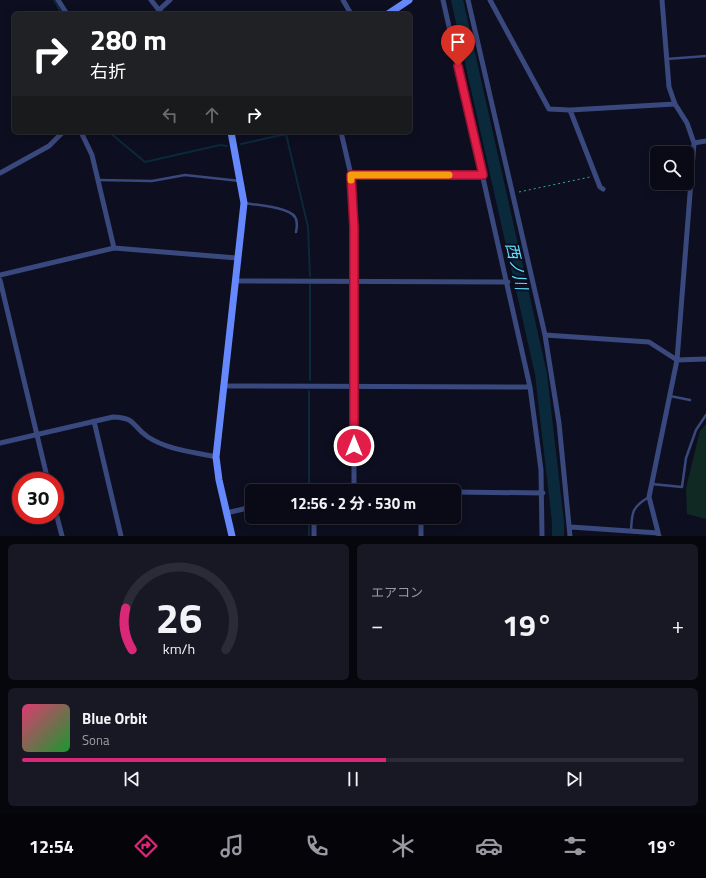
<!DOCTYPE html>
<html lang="ja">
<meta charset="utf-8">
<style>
:root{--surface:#0a0a17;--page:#181824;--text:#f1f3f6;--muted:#999aa1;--line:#2a2b36;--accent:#db2777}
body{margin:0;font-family:"Titillium Web","Noto Sans JP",sans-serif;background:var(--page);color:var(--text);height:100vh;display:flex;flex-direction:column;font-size:15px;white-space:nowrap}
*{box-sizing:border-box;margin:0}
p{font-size:13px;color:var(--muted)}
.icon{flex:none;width:22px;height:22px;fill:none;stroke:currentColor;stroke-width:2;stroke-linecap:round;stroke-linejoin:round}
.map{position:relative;height:536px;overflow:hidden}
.drawer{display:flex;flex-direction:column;gap:8px;padding:8px;background:#06060d;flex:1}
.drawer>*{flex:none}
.guide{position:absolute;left:12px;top:12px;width:400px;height:122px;border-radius:6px;box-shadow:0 2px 10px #0003,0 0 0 1px var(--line);background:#202124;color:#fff;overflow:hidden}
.buttons{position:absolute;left:650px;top:146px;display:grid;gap:8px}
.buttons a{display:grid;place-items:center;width:44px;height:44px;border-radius:6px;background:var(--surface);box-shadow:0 2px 10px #0003,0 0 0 1px var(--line);font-size:20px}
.speed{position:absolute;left:12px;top:472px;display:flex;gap:8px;font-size:20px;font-weight:700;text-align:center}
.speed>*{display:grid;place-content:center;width:52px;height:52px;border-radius:50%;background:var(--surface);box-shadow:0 2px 10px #0003,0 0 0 1px var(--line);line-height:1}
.speed .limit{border:6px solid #d22;background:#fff;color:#111}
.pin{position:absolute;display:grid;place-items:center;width:34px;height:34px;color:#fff;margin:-41px -17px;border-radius:50% 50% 50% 0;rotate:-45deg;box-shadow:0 0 4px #0007}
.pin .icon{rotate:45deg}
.me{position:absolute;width:44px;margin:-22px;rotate:0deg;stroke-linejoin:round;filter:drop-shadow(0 0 3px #0008)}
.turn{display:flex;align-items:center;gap:14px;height:84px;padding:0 12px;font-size:18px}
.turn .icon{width:52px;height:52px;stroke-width:2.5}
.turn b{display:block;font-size:28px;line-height:34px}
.lanes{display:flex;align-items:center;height:38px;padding:0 12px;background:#0003;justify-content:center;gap:20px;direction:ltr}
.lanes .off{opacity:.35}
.big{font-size:30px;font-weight:700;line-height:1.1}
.drawer .card{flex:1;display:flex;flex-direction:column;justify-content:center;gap:6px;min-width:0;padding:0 14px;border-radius:6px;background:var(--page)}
.drawer .dial{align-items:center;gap:0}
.dial svg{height:104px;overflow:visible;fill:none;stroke:var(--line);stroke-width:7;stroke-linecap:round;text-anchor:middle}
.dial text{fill:var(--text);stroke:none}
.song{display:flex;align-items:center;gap:12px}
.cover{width:48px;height:48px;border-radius:6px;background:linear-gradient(135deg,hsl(340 70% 55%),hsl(130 70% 35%))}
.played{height:4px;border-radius:2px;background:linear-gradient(90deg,var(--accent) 55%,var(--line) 55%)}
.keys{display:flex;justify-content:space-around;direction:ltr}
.heat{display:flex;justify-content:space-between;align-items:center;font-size:22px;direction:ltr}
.drawer .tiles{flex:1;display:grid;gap:8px;grid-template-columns:1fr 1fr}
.card:last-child{grid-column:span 2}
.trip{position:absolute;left:245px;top:484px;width:216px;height:40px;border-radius:6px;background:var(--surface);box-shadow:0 2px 10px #0003,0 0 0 1px var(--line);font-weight:700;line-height:40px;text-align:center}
.tab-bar{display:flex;height:64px;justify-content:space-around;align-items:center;background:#040409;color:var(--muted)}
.tab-bar .icon{width:28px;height:28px}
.tab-bar .current{color:var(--accent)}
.tab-bar b{font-size:18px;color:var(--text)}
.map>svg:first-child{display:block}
</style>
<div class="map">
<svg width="706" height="536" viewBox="0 0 706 536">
<rect width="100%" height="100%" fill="#0d0e1f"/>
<path fill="#102922" d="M706,424V519L687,514L686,488L700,431Z"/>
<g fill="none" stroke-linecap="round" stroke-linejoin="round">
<path stroke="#0a293b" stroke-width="2" d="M54,0L62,14
M109,132L145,162L220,145L227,146
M241,144L286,134L308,227L310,276
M310,380V284
M309,391V486
M309,536V517"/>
<path stroke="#0a293b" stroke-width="12" d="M457,0L541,374L558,522V536"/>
<path stroke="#30ae86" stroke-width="1" stroke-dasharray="2 3" stroke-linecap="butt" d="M519,192L590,177"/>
<path stroke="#39487d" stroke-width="2.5" d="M667,59L706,56
M99,180L152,181L185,175L240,181
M244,203C256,205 289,207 295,217C298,221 297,227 296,232
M670,396L690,400
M652,484L682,487L686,458L696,430L706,415
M631,530C632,512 632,507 649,497"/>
<path stroke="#39487d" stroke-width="5" d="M58,0L67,14
M151,0L162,14
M343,0L351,14
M443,0L530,387L541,470L542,536
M468,0L545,335L559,423L570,536
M490,0L549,109L570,110L675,104
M159,10L170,0
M570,110L600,187L603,189
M81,132L92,155L114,248
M341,132L351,175L354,227V491
M694,143L706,141
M0,173L49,146L63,132
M351,175H483
M0,275L114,248L237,258
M0,280L48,481
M235,281L508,282
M545,335L649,342L677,360L706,359
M223,386L530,387
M94,421L121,536
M0,443L113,417C138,418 131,426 148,437C168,450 194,452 216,457
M350,491H367
M454,492L543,493
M55,509L62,536
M226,513L252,507
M571,527L658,533
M314,536V517
M421,536V517
M659,536L649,497L677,360L694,143L687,123L675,104L669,87L662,0"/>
<path stroke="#6588fc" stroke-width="7" d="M388,14L409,0
M231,132L244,203L216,457L219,480L232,536"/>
</g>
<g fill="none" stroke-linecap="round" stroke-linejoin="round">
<defs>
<path id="route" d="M354,446V227L351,175H483L458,66"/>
</defs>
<use href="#route" stroke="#92132f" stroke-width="10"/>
<use href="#route" stroke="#e11d48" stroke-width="7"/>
<path stroke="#f59e0b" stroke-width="7" d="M351,180V175H449"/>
</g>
<g text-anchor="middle" stroke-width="4" stroke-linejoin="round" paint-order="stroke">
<g font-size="16" font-style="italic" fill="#5cdbfc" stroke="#0d0e1f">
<text transform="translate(517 266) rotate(77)" y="6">西ノ川</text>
</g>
</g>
</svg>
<div class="buttons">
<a><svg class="icon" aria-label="search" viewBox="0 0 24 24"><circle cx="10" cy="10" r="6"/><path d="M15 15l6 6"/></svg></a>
</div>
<div class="speed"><div class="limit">30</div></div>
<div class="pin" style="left:458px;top:66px;background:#d93025"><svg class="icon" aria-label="arrive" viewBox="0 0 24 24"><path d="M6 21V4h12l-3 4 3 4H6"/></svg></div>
<svg class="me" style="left:354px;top:446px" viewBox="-20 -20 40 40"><circle r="17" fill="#e11d48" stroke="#fff" stroke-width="3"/><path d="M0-11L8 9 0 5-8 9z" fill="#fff"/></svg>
<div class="trip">12:56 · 2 分 · 530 m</div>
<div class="guide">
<div class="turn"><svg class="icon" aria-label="right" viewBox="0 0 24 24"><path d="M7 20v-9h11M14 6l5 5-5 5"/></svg><div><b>280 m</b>右折</div></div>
<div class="lanes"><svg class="icon off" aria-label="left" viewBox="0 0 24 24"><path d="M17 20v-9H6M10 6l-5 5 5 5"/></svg><svg class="icon off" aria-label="ahead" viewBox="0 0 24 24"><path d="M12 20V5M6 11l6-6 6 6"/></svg><svg class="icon" aria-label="right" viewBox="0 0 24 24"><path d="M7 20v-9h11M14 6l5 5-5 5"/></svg></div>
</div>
</div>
<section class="drawer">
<div class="tiles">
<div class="card dial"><svg viewBox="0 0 100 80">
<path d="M14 69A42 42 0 1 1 86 69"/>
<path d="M14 69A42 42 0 0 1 9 37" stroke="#db2777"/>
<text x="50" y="56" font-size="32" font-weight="700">26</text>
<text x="50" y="72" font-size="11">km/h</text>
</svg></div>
<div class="card"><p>エアコン</p>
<div class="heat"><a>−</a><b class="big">19°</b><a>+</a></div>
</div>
<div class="card">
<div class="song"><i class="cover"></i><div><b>Blue Orbit</b><p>Sona</p></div></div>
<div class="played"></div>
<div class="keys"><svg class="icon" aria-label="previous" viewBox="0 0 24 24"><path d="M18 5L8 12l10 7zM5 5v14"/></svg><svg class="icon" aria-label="pause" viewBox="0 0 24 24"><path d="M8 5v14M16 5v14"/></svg><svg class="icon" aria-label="next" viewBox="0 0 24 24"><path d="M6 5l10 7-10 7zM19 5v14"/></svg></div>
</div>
</div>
</section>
<nav class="tab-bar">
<b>12:54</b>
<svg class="icon current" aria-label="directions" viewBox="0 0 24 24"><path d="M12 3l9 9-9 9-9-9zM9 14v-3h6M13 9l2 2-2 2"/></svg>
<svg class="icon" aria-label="music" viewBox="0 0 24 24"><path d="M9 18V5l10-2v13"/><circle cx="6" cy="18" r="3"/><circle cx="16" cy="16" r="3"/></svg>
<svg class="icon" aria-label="phone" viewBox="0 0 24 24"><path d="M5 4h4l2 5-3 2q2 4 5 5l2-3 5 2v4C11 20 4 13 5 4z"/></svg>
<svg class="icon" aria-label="climate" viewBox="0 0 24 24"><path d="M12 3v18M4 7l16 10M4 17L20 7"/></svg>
<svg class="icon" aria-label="car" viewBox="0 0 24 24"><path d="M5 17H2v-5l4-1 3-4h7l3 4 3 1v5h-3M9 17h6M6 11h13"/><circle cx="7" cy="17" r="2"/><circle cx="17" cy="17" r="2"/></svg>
<svg class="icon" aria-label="filters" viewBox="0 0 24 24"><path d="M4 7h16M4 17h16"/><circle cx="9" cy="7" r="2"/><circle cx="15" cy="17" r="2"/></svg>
<b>19°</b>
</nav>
